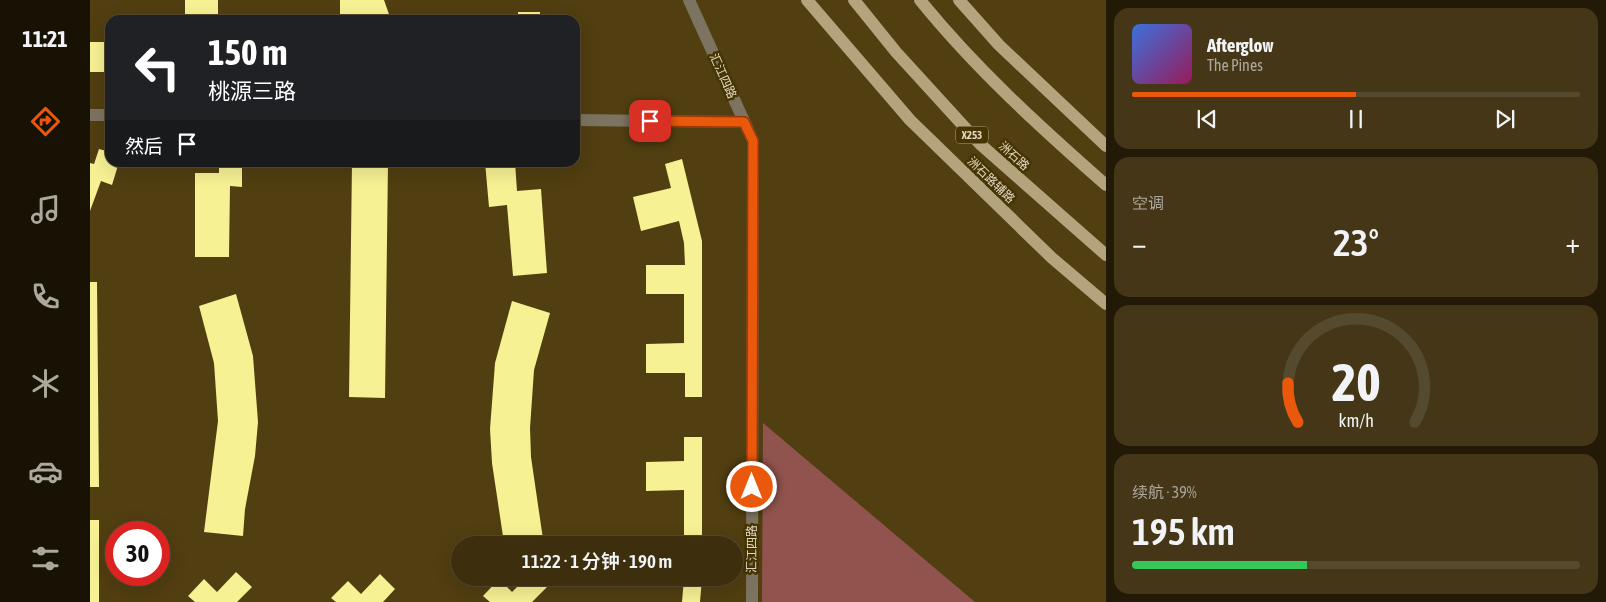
<!DOCTYPE html>
<html lang="zh">
<meta charset="utf-8">
<style>
:root{--surface:#3d2e0d;--page:#443616;--text:#f1f3f6;--muted:#ada89d;--line:#564a2e;--accent:#ea580c}
body{margin:0;font-family:"Asap Condensed","Noto Sans SC",sans-serif;background:var(--page);color:var(--text);height:100vh;display:flex;flex-direction:column;font-size:19px;white-space:nowrap}
*{box-sizing:border-box;margin:0}
p{font-size:16px;color:var(--muted)}
.icon{flex:none;width:28px;height:28px;fill:none;stroke:currentColor;stroke-width:2;stroke-linecap:round;stroke-linejoin:round}
.map{position:relative;flex:1;overflow:hidden}
.side{display:flex;flex-direction:column;gap:8px;padding:8px;background:#221907;width:500px}
.side>*{flex:none}
.banner{position:absolute;left:15px;top:15px;width:475px;height:152px;border-radius:15px;box-shadow:0 5px 20px #0002,0 0 0 1px var(--line);background:#202124;color:#fff;overflow:hidden}
.speed{position:absolute;left:15px;top:521px;display:flex;gap:10px;font-size:25px;font-weight:700;text-align:center}
.speed>*{display:grid;place-content:center;width:65px;height:65px;border-radius:50%;background:var(--surface);box-shadow:0 5px 20px #0002,0 0 0 1px var(--line);line-height:1}
.speed .limit{border:8px solid #d22;background:#fff;color:#111}
.pin{position:absolute;display:grid;place-items:center;width:42px;height:42px;color:#fff;margin:-21px;border-radius:10px;box-shadow:0 2px 8px #0006}
.me{position:absolute;width:55px;margin:-28px;rotate:0deg;stroke-linejoin:round;filter:drop-shadow(0 0 4px #0008)}
.turn{display:flex;align-items:center;gap:18px;height:105px;padding:0 20px;font-size:22px}
.turn .icon{width:65px;height:65px;stroke-width:2.5}
.turn b{display:block;font-size:35px;line-height:42px}
.then{display:flex;align-items:center;height:48px;padding:0 20px;background:#0003;gap:10px;font-size:19px}
.big{font-size:38px;font-weight:600;line-height:1.1}
.side .widget{flex:1;display:flex;flex-direction:column;justify-content:center;gap:8px;min-width:0;padding:0 18px;border-radius:15px;background:var(--page)}
.side .dial{align-items:center;gap:0}
.dial svg{height:130px;overflow:visible;fill:none;stroke:var(--line);stroke-width:7;stroke-linecap:round;text-anchor:middle}
.dial text{fill:var(--text);stroke:none}
.song{display:flex;align-items:center;gap:15px}
.cover{width:60px;height:60px;border-radius:8px;background:linear-gradient(135deg,hsl(220 70% 55%),hsl(330 70% 35%))}
.played{height:5px;border-radius:2px;background:linear-gradient(90deg,var(--accent) 50%,var(--line) 50%)}
.keys{display:flex;justify-content:space-around;direction:ltr}
.heat{display:flex;justify-content:space-between;align-items:center;font-size:28px;direction:ltr}
.charge{height:8px;border-radius:4px;background:linear-gradient(90deg,#34c759 39%,var(--line) 0)}
.trip{position:absolute;left:361px;top:536px;width:292px;height:50px;border-radius:25px;background:var(--surface);box-shadow:0 5px 20px #0002,0 0 0 1px var(--line);font-weight:600;line-height:50px;text-align:center}
main{display:flex;flex:1;min-height:0}
.dock{display:flex;flex-direction:column;width:90px;justify-content:space-around;align-items:center;background:#181205;color:var(--muted)}
.dock .icon{width:35px;height:35px}
.dock .active{color:var(--accent)}
.dock b{font-size:22px;color:var(--text)}
.map>svg:first-child{display:block}
</style>
<main>
<nav class="dock">
<b>11:21</b>
<svg class="icon active" aria-label="directions" viewBox="0 0 24 24"><path d="M12 3l9 9-9 9-9-9zM9 14v-3h6M13 9l2 2-2 2"/></svg>
<svg class="icon" aria-label="music" viewBox="0 0 24 24"><path d="M9 18V5l10-2v13"/><circle cx="6" cy="18" r="3"/><circle cx="16" cy="16" r="3"/></svg>
<svg class="icon" aria-label="phone" viewBox="0 0 24 24"><path d="M5 4h4l2 5-3 2q2 4 5 5l2-3 5 2v4C11 20 4 13 5 4z"/></svg>
<svg class="icon" aria-label="climate" viewBox="0 0 24 24"><path d="M12 3v18M4 7l16 10M4 17L20 7"/></svg>
<svg class="icon" aria-label="car" viewBox="0 0 24 24"><path d="M5 17H2v-5l4-1 3-4h7l3 4 3 1v5h-3M9 17h6M6 11h13"/><circle cx="7" cy="17" r="2"/><circle cx="17" cy="17" r="2"/></svg>
<svg class="icon" aria-label="filters" viewBox="0 0 24 24"><path d="M4 7h16M4 17h16"/><circle cx="9" cy="7" r="2"/><circle cx="15" cy="17" r="2"/></svg>
</nav>
<div class="map">
<svg width="1016" height="602" viewBox="0 0 1016 602">
<rect width="100%" height="100%" fill="#513e11"/>
<path fill="#91534e" d="M673,423L885,602H672Z"/>
<path fill="#f6f193" d="M95,0H128V20H95Z
M250,0H294L301,20H276L274,14H250Z
M428,12H450V20H428Z
M394,16L418,17V20H394Z
M0,42H20V72H0Z
M9,149L20,152V162H29L22,185L11,181L0,211V163L4,164Z
M592,159L612,241V397H595V373H556V344L594,343V294H556V265H595L594,243L589,221L551,231L543,197L581,188L575,164Z
M129,162H152V187L140,186L139,257H105V173H129Z
M262,162H298L295,398L259,397Z
M395,162H425L427,191L451,189L457,273L423,276L417,205L399,207Z
M0,282H7L9,487H0Z
M146,294L163,356L168,422L165,456L155,509L153,536L114,532L128,421L124,363L109,306Z
M422,301L460,313L444,370L440,428L441,457L453,539L414,543L402,463L400,429L405,363Z
M594,437H612V545H556V540H594V490L556,491V462L594,461Z
M0,520H9V602H0Z
M146,572L162,587L147,602H105L98,596L114,579L127,592Z
M290,574L305,589L293,602H246L241,598L258,581L271,594Z
M436,578H447L457,587L442,602H400L393,596L409,579L422,592Z
M594,578H612L610,602H592Z"/>
<g fill="none" stroke-linecap="round" stroke-linejoin="round">
<path stroke="#7c7360" stroke-width="12" d="M599,0L663,141L662,602
M0,115H20
M485,120L654,122"/>
<path stroke="#b4a37c" stroke-width="12" d="M717,0L820,120L962,258L1016,304
M764,0L806,52L890,144L1016,255
M830,0C885,68 950,127 1016,185
M869,0L909,45L1016,146"/>
</g>
<g fill="none" stroke-linecap="round" stroke-linejoin="round">
<defs>
<path id="route" d="M560,121L654,122L663,141L662,487"/>
</defs>
<use href="#route" stroke="#983908" stroke-width="12"/>
<use href="#route" stroke="#ea580c" stroke-width="9"/>
</g>
<g text-anchor="middle" stroke-width="5" stroke-linejoin="round" paint-order="stroke">
<rect fill="#463403" stroke="#b4a889" stroke-width="1" x="866" y="126.5" width="32" height="17" rx="4"/>
<g font-size="11" font-weight="bold" fill="#e3d9c2">
<text x="882" y="139">X253</text>
</g>
<g font-size="12" fill="#e3d9c2" stroke="#463403">
<text transform="translate(633 76) rotate(66)" y="4">汇江四路</text>
<text transform="translate(924 156) rotate(42)" y="4">洲石路</text>
<text transform="translate(901 180) rotate(44)" y="4">洲石路辅路</text>
<text transform="translate(662 549) rotate(-90)" y="4">汇江四路</text>
</g>
</g>
</svg>
<div class="speed"><div class="limit">30</div></div>
<div class="pin" style="left:560px;top:121px;background:#d93025"><svg class="icon" aria-label="arrive" viewBox="0 0 24 24"><path d="M6 21V4h12l-3 4 3 4H6"/></svg></div>
<svg class="me" style="left:662px;top:487px" viewBox="-20 -20 40 40"><circle r="17" fill="#ea580c" stroke="#fff" stroke-width="3"/><path d="M0-11L8 9 0 5-8 9z" fill="#fff"/></svg>
<div class="trip">11:22 · 1 分钟 · 190 m</div>
<div class="banner">
<div class="turn"><svg class="icon" aria-label="left" viewBox="0 0 24 24"><path d="M17 20v-9H6M10 6l-5 5 5 5"/></svg><div><b>150 m</b>桃源三路</div></div>
<div class="then">然后<svg class="icon" aria-label="arrive" viewBox="0 0 24 24"><path d="M6 21V4h12l-3 4 3 4H6"/></svg></div>
</div>
</div>
<section class="side">
<div class="widget">
<div class="song"><i class="cover"></i><div><b>Afterglow</b><p>The Pines</p></div></div>
<div class="played"></div>
<div class="keys"><svg class="icon" aria-label="previous" viewBox="0 0 24 24"><path d="M18 5L8 12l10 7zM5 5v14"/></svg><svg class="icon" aria-label="pause" viewBox="0 0 24 24"><path d="M8 5v14M16 5v14"/></svg><svg class="icon" aria-label="next" viewBox="0 0 24 24"><path d="M6 5l10 7-10 7zM19 5v14"/></svg></div>
</div>
<div class="widget"><p>空调</p>
<div class="heat"><a>−</a><b class="big">23°</b><a>+</a></div>
</div>
<div class="widget dial"><svg viewBox="0 0 100 80">
<path d="M14 69A42 42 0 1 1 86 69"/>
<path d="M14 69A42 42 0 0 1 8 45" stroke="#ea580c"/>
<text x="50" y="56" font-size="32" font-weight="700">20</text>
<text x="50" y="72" font-size="11">km/h</text>
</svg></div>
<div class="widget"><p>续航 · 39%</p><b class="big">195 km</b><div class="charge"></div></div>
</section>
</main>
